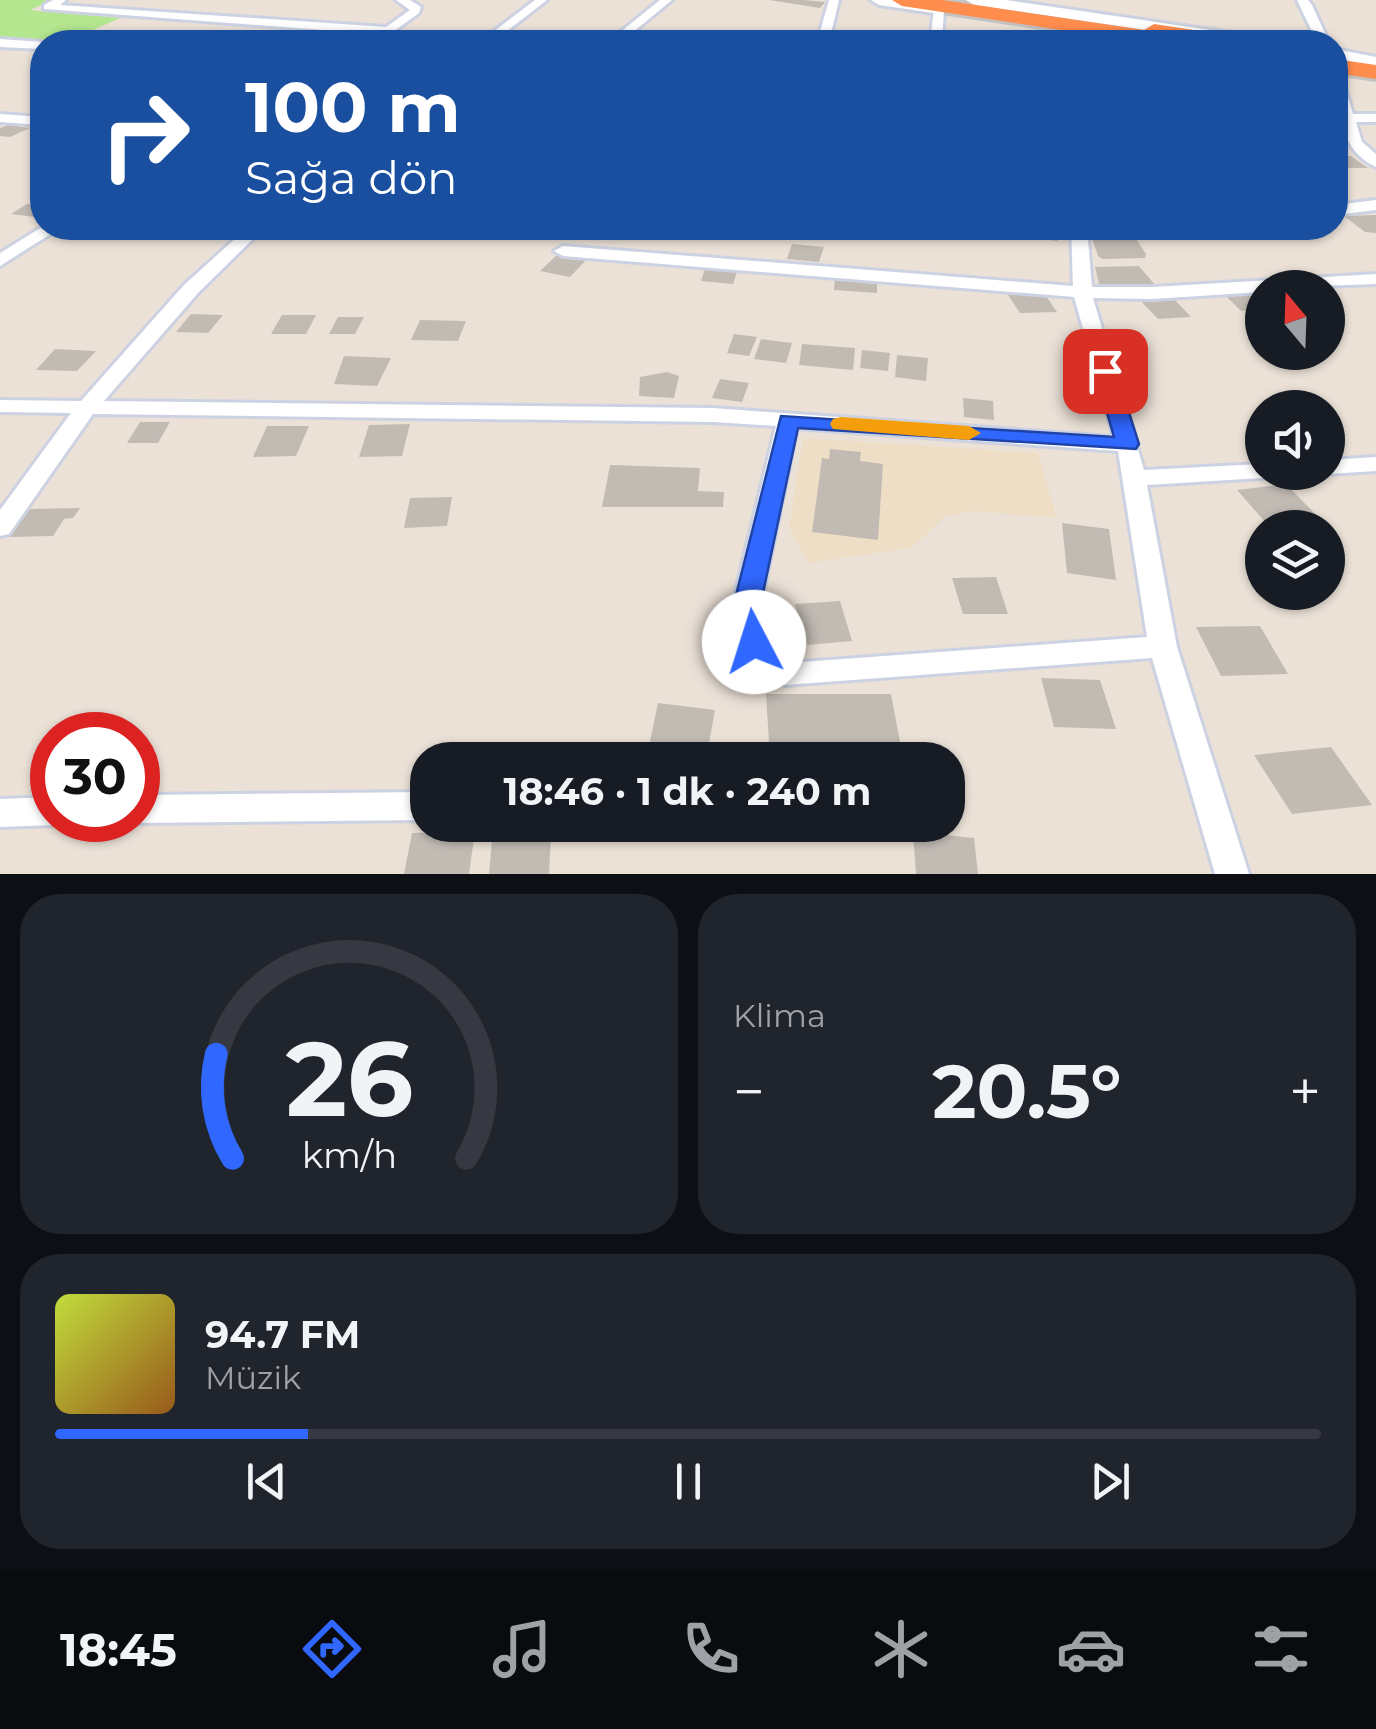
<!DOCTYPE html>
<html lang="tr">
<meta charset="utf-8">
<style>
:root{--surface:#171b24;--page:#20242c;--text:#f1f3f6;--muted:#9ea1a6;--line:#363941;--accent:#3067ff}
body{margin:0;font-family:Montserrat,sans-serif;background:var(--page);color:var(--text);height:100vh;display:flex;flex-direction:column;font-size:38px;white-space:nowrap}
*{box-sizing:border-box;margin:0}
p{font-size:32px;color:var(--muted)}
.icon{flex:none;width:55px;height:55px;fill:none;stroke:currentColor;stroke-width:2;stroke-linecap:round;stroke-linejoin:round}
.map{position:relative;height:874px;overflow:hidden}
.side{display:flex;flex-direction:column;gap:20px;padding:20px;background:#0d0f14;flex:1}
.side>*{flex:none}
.hud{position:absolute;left:30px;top:30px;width:1318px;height:210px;border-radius:40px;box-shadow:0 2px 8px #0004;background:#1a4fa0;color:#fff;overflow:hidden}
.needle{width:65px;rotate:341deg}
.tools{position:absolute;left:1245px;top:270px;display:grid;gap:20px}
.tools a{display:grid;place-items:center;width:100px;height:100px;border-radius:50%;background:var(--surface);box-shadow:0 2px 8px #0004;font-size:50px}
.speed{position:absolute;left:30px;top:712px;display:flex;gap:20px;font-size:50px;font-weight:700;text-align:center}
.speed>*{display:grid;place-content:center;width:130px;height:130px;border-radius:50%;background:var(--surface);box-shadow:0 2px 8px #0004;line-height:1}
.speed .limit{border:15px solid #d22;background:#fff;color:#111}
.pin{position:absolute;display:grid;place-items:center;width:85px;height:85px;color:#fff;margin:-42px;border-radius:20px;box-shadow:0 5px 15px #0006}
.me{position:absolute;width:110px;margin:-55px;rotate:355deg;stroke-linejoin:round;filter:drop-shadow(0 0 8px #0008)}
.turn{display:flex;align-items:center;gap:35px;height:210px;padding:0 50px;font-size:45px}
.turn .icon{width:130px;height:130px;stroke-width:2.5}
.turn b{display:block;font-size:70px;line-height:85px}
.big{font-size:75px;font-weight:700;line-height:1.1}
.side .widget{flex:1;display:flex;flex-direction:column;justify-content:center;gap:15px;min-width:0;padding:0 35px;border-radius:40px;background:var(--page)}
.side .dial{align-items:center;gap:0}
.dial svg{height:260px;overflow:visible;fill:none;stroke:var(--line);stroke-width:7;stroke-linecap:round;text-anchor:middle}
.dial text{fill:var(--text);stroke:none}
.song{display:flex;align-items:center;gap:30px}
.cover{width:120px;height:120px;border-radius:15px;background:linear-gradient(135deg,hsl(70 70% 55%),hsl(30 70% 35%))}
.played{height:10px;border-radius:5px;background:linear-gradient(90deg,var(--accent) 20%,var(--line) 20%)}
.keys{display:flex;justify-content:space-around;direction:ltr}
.heat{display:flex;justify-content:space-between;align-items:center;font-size:55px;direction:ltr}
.side .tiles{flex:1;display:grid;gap:20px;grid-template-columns:1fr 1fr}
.widget:last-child{grid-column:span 2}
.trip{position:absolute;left:410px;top:742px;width:555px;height:100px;border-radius:40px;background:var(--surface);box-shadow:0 2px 8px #0004;font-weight:700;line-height:100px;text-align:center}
.tabs{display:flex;height:160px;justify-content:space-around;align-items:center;background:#090b0e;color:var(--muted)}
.tabs .icon{width:70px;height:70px}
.tabs .current{color:var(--accent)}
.tabs b{font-size:45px;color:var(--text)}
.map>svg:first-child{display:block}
</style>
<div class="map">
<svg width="1376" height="874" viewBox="0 0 1376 874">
<rect width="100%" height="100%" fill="#ebe1d7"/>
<path fill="#eedec5" d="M803,438L1038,453L1057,518L973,511L946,516L911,548L808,563L789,528Z"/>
<path fill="#b4e690" d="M0,0H52L30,10L120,18L66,42L0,40Z"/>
<path fill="#c2bbb4" d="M769,0H803L825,2L820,8Z
M447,33L477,37L467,42L433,41Z
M8,125L30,128L10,137L0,136V128Z
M1351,156L1368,168H1335V157Z
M27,204L42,205V211L35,217L11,214Z
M1376,215V233L1365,232L1344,216Z
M1014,228H1058V241L1013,236Z
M1090,232L1133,234L1146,254L1145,258L1102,259L1098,256Z
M792,244L824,247L819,262L787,259Z
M558,254L587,259L570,277L540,271Z
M706,266L738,269L733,284L701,281Z
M1139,266L1156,286L1100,288L1095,267Z
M835,276L877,278V293L834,290Z
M1262,290V309L1241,311L1223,293Z
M1044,293L1057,312L1020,313L1008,295Z
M1171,296L1191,317L1158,319L1139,299Z
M191,314L223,315L208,333L176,332Z
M282,315H316L306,334H271Z
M338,317H364L355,334H329Z
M420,320L466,321L458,341L411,340Z
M734,334L757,337L749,356L727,353Z
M761,339L792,343L786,363L754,359Z
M802,344L855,348L853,370L799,365Z
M55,349L96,351L77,371L36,370Z
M862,350L890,353L888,371L860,368Z
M897,355L928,358L926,381L895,377Z
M344,356L391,358L377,386L334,384Z
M667,372L679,376L674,398L639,396L640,377Z
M720,379L749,383L742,402L712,398Z
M963,398L993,401L994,420L964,417Z
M140,422H170L158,443H127Z
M410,424L402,456L359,457L369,425Z
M267,426H309L296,456L253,457Z
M830,449L861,452L860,461L883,464L878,540L812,532L822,458L829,459Z
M610,465L700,468L698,491L724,492L723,507H602Z
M1286,484L1321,520L1276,526L1266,523L1237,490Z
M452,497L447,526L404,528L410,498Z
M80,508L73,518L64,519L53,536L7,537L27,509Z
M1062,523L1109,529L1116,580L1067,573Z
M996,577L1008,614H963L952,578Z
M840,601L852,641L806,645L795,604Z
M1260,626L1288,674L1221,676L1196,627Z
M1041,678L1100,680L1116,729L1054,727Z
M766,694H891L900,742H769Z
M658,703L715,710L706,760L647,756Z
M1331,747L1372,805L1292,814L1254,755Z
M475,831L469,874H404L412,833Z
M913,832L974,838L978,874H916Z
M551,836L549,874H489L492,840Z"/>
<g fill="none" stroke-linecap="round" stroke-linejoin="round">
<defs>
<path id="street" d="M53,0H66L60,5L386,27L410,10L396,0H410L421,7L419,13L379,42L373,38L377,34L44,9V5Z
M535,0H547L493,42H480Z
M660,0H672L621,42H608Z
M829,0H839L829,42H817Z
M1297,0H1308L1312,5L1329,42H1317Z
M939,6L944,9L942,42H930L934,9Z
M0,39L42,42V49L0,47Z
M1335,70L1341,74L1353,114H1376V122H1356L1362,142L1376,154V167C1339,150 1335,106 1335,70Z
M0,114L42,117V125L0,122Z
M1376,200V210L1335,215V205Z
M42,227L60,228L0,266V253Z
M247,228H264L198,293L104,401L713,408L1114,437L1074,297L563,256L554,251L563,246L1073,286L1071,228H1087L1092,287H1152L1376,274V284L1262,288V292L1152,299L1093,298L1144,470L1262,464V472H1273L1262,478L1147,485L1177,647L1249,874H1215L1152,658L785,685L755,672L740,642L732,607L776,426L713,422L93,414L9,534L0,536V510L71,413L0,412V400L81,401L184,285ZM797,428L1118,451L1147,637L788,663L775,656L760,607Z
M1376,457V471L1328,474L1321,472H1328V460Z
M428,792V820L138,823L129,820H138V795Z
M52,797V820L64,821L52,825L0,827V799Z"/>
<path id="secondary" d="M871,0H910L947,9L939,14L879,5Z
M966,0H1006L1259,37L1268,42H1228L974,5Z
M1335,49L1376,57V67L1335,59Z"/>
<path id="highway" d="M892,0H943L1144,30L1154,24L1227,35L1238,42H1140L902,6Z
M1335,59L1376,65V79L1335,73Z"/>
</defs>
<use href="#street" stroke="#cdd2e2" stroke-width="6"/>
<use href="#secondary" stroke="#cdd2e2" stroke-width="6"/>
<use href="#highway" stroke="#c3c3c3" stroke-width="6"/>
<use href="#street" fill="#fff" fill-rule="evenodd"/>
<use href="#secondary" fill="#fff" fill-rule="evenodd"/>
<use href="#highway" fill="#ff8d4e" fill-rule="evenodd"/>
</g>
<path fill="#3067ff" stroke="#1f43a6" stroke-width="2.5" d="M1105,365L1116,371L1139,444L1136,449L798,428L760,607L768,642L764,650L754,653L744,650L733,607L781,416L1114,437L1095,371Z"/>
<path fill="#f59e0b" d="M841,417L969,426L981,433L969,440L833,429L830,424L833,419Z"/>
</svg>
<div class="tools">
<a><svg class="needle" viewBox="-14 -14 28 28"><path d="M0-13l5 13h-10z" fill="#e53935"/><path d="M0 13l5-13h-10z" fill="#9ea1a6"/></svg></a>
<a><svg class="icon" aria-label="sound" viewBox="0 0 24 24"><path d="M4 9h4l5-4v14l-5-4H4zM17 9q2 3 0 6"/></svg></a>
<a><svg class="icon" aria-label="layers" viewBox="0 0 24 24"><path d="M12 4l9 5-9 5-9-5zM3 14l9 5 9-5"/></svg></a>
</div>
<div class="speed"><div class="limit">30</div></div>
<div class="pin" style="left:1105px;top:371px;background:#d93025"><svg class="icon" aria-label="arrive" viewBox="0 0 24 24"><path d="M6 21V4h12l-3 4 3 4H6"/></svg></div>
<svg class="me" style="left:754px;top:642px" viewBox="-20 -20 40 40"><circle r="19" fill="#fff"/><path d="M0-13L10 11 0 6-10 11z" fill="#3067ff"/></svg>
<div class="trip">18:46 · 1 dk · 240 m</div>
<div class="hud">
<div class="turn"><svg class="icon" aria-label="right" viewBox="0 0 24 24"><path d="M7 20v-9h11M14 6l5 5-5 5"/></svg><div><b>100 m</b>Sağa dön</div></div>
</div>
</div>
<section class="side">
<div class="tiles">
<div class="widget dial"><svg viewBox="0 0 100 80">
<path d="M14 69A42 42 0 1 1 86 69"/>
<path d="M14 69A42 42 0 0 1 9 37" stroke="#3067ff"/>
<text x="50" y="56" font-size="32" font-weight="700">26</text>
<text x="50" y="72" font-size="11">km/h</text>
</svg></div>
<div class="widget"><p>Klima</p>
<div class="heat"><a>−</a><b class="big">20.5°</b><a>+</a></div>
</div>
<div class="widget">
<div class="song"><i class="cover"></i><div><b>94.7 FM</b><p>Müzik</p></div></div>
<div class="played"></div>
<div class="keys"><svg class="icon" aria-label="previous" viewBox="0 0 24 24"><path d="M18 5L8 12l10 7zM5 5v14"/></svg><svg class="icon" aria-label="pause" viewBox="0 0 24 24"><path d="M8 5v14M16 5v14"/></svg><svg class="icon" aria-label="next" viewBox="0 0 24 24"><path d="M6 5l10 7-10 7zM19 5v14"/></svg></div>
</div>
</div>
</section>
<nav class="tabs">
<b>18:45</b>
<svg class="icon current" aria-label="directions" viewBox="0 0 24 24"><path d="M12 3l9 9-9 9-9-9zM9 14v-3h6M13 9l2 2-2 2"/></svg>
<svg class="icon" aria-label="music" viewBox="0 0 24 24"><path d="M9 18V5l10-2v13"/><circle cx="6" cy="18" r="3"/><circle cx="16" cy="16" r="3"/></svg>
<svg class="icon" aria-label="phone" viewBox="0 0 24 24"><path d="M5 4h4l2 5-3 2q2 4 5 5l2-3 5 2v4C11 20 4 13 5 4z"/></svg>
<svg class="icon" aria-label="climate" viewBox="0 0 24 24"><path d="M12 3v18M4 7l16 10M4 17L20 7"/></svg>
<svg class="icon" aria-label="car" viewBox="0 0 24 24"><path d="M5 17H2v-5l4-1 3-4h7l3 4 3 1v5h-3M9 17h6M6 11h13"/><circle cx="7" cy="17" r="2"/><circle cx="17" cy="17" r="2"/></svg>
<svg class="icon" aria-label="filters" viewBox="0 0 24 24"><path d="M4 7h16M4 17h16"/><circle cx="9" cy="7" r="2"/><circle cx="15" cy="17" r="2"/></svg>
</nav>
